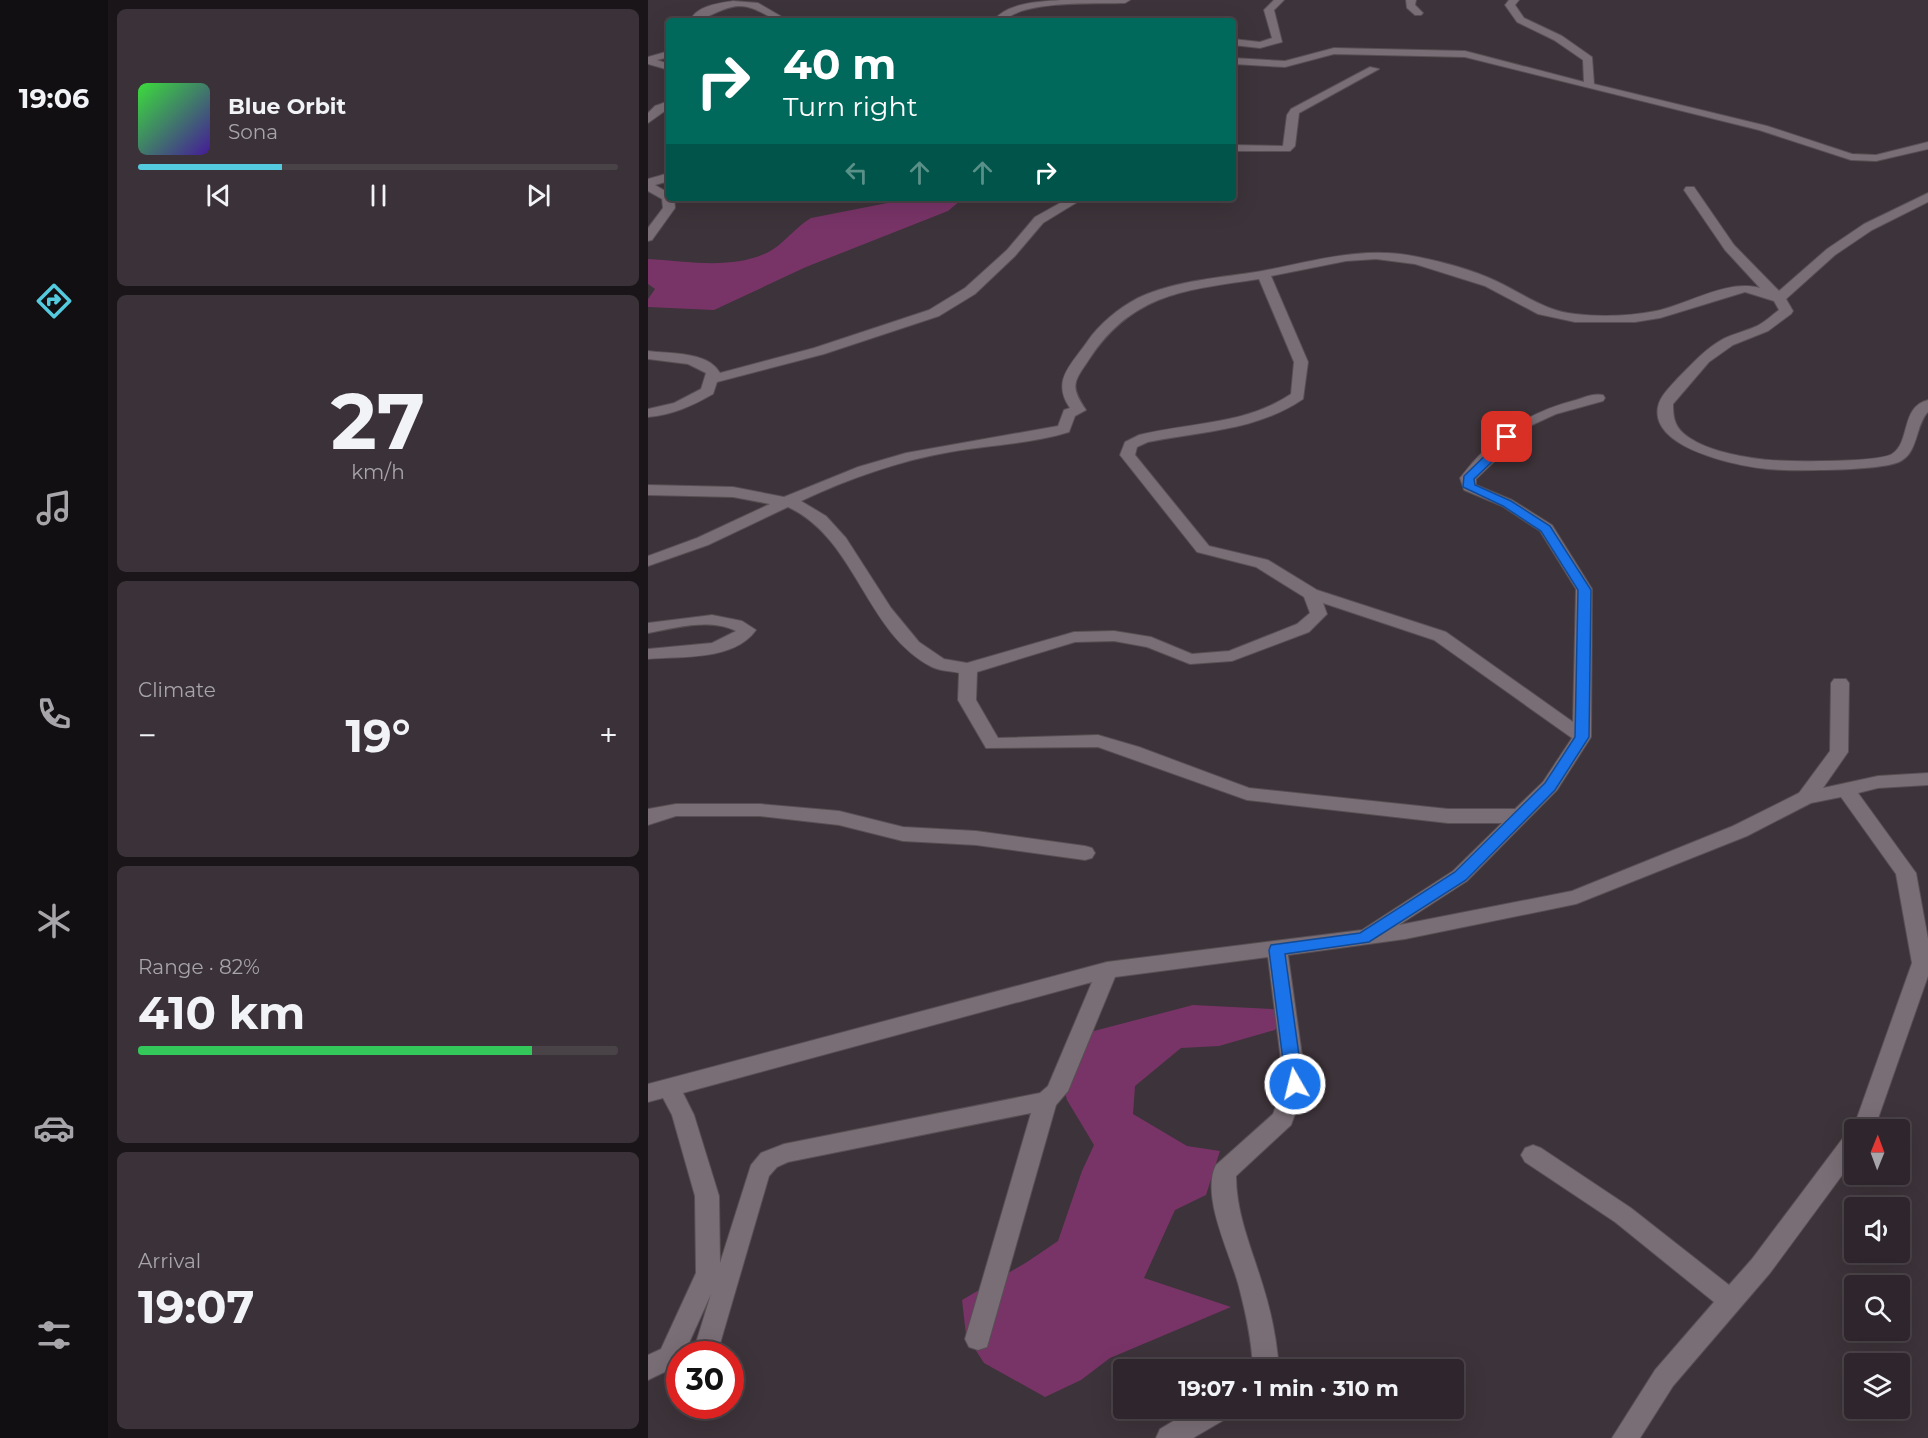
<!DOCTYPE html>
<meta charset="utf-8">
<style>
:root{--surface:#2e262c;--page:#3a3238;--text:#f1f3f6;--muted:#a7a5a9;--line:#494348;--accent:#54cade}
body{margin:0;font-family:Montserrat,sans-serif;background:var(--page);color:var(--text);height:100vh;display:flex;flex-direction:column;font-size:22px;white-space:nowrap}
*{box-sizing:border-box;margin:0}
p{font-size:20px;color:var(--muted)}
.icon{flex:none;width:33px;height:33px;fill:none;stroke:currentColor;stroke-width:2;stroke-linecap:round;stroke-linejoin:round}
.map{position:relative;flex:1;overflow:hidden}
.sheet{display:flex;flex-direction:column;gap:9px;padding:9px;background:#191518;width:540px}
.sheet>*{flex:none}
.top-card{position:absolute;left:18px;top:18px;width:570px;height:183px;border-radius:6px;box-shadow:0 6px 24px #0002,0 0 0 2px var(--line);background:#00695c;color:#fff;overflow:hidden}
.needle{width:39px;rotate:1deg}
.controls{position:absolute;left:1196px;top:1119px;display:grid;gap:12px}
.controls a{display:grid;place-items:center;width:66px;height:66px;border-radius:6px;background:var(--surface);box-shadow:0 6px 24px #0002,0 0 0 2px var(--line);font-size:30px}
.speed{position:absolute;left:18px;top:1341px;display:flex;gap:12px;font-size:30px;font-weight:700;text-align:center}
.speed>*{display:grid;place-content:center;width:78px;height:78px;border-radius:50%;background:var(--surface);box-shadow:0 6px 24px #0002,0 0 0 2px var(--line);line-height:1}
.speed .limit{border:9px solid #d22;background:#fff;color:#111}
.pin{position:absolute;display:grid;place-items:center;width:51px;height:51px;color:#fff;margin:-26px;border-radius:12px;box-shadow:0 3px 9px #0006}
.me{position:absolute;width:66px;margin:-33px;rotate:352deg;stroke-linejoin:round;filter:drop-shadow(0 0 4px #0008)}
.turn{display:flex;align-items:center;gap:21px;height:126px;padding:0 18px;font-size:27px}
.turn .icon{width:78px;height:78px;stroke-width:2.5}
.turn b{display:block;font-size:42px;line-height:51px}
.lanes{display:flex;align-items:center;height:57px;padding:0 18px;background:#0003;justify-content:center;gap:30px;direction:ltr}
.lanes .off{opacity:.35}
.big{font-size:45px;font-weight:700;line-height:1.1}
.sheet .card{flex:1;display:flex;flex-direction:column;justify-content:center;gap:9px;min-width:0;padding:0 21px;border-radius:9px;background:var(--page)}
.sheet .dial{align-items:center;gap:0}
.dial b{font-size:78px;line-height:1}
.song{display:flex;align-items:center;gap:18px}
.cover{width:72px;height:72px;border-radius:9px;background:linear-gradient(135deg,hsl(120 70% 55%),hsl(260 70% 35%))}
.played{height:6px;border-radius:3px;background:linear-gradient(90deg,var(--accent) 30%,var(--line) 30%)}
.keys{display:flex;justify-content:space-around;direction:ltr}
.heat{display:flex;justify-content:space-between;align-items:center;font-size:33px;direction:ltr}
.charge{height:9px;border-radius:4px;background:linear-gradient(90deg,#34c759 82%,var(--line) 0)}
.trip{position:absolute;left:465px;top:1359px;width:351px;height:60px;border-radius:6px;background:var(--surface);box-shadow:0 6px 24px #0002,0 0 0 2px var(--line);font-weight:700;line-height:60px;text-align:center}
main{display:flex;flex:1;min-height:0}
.tab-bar{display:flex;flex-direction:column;width:108px;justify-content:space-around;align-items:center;background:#120f12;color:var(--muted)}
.tab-bar .icon{width:42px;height:42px}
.tab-bar .on{color:var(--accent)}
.tab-bar b{font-size:27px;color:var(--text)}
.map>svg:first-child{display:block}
</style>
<main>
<nav class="tab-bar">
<b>19:06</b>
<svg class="icon on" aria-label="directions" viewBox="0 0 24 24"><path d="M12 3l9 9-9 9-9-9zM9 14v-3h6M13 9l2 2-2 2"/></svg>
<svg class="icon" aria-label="music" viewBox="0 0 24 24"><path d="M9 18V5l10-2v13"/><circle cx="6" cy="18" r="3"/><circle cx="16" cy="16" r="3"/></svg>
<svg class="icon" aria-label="phone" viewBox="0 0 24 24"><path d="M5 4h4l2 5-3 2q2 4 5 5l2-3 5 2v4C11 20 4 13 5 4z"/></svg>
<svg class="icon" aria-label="climate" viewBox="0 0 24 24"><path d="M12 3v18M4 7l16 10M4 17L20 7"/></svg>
<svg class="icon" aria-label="car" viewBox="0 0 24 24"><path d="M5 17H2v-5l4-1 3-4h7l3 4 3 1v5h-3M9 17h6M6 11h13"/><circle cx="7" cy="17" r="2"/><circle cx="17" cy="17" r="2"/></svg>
<svg class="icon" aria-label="filters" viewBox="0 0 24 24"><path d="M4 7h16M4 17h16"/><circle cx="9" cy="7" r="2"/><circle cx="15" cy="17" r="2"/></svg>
</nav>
<section class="sheet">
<div class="card">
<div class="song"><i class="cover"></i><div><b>Blue Orbit</b><p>Sona</p></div></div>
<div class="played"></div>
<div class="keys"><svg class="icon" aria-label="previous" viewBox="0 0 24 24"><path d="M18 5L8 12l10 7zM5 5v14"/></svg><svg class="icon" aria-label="pause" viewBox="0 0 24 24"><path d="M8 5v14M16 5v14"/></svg><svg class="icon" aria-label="next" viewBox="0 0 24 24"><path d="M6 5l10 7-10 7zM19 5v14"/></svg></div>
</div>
<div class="card dial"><b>27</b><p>km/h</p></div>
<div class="card"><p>Climate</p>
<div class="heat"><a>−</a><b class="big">19°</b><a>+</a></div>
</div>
<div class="card"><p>Range · 82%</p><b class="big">410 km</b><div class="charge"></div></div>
<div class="card"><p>Arrival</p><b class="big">19:07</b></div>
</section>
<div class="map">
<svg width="1280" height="1438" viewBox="0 0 1280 1438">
<rect width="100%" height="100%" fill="#3d333a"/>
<path fill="#783467" d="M265,198L313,200L300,211L158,267L66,310L0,307V299L7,289L0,284V259C39,261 88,271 124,250C138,241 148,227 163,218Z
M545,1005L644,1010L627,1030L571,1046L533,1048L487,1086L485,1114L539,1146L572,1151L558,1195L527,1210L496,1278L583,1307L462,1358L433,1380L397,1397L336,1363L318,1335L314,1300L379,1262L410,1241L434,1171L446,1145L419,1100L412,1074L423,1037Z"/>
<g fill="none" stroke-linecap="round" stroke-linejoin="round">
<defs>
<path id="street" d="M413,0H482L477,3C448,4 376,0 356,21H345C360,2 391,2 413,0Z
M626,0H636L626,10L634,42L612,48L585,45V39L612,42L624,38L616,10Z
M758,0H768L767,5L775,13L773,15H767L759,8Z
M861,0H871L867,5L876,18L914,36L944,57L946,84L1119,126L1204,154L1228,155L1280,142V149L1228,161L1203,160L1111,130L817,57L686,54L637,67L585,64V58L637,61L686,48L817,51L936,82L935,60L906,40L869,22L857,5Z
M85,1L110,3L141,21C120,21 111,6 91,6C72,7 58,21 42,21C48,6 71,3 85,1Z
M21,51V57L9,60L21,64V70L0,64V57Z
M722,67L731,69L651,113L647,146L642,151H585V145L635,146L639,115L643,109Z
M21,101V108L0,123V113L7,106Z
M21,173V181L7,185L21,193V198H26L27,208L4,240L0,241V228L15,208L14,199L0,191V179Z
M1038,187H1046L1086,245L1131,291L1179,249L1216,224L1280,193V202L1224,230L1187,255L1138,299L1145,311L1143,314L1120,331L1085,345L1061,362L1025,404C1025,415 1026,425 1035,433C1053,449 1088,456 1112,459C1131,462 1229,463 1244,454C1263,442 1252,407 1280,400V412C1267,425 1271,453 1251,462C1230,471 1136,472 1111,468C1083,464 997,446 1011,403C1014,394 1024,385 1030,378C1044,364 1057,349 1075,339C1085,334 1098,331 1109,326C1117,322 1124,315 1131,310L1126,301L1097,292L1012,318L987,322H927L890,314L837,286L767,264L728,259L698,261L623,276L660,362L655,399C608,431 554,431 500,442L489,447L487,455L561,546L620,560L669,590L798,632L925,722L928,589L892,531L854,506L816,490L812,478C844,436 878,413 928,400C937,397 946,393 955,395L957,398L955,401L908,414L884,425L828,479V485L864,500L904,525L944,589L943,737L909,790L819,881L751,925L924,891L1085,826L1151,793L1182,751L1183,683L1186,679H1198L1201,683L1200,752L1175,788L1230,776L1280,773V785L1230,788L1210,793L1268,873L1280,939V976L1226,1130H1206V1159L1122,1273L1025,1386L992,1438H964L1007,1370L1066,1302L967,1222L877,1162L873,1155L877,1148L885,1145L893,1148L983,1208L1081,1285L1104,1259L1198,1134L1204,1132L1264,963L1248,874L1193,797L1163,803L1099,836L928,904L757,939L640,955L658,1084L643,1125L588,1176C588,1213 603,1247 614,1283C623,1311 629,1340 631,1370H605C604,1341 598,1314 591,1287C583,1255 552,1196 568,1165L625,1114L636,1084L620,957L467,977L420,1091L408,1105L339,1347L330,1350L321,1347L317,1339L383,1113L140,1162L129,1167L121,1176L69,1354H52L47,1346L63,1294L36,1354H32L31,1365L0,1380V1355L13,1349L48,1273L47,1196L24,1115L15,1098L0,1102V1084L459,962L714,930L805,871L854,823H800L599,800L450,747L338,748L310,700L311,673C303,671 292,671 284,667C217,633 209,539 140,507L60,545L0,566V556L49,538L122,504L85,497L0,495V485L85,487L136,497L210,467L258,453L410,426L416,410L422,408C403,381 423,365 439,342C451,324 471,308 490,298C528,280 573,278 614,271C667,261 716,245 770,257C795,262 825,270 848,281C874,293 897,311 927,314C952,317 983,316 1008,311C1041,304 1079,279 1112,288L1077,250L1036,190ZM611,279L646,362L643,394C597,425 543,422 491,435L477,442L472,455L549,552L608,567L656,597L662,613L649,624L581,651L544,654L503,637L466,631L426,632L319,663L296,659L271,642L243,608L198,538L178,516L153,501C200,479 250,461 302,452C342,445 382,444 421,432L427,416L438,410C421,385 426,382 442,358C486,292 540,290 611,279ZM675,603L786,640L924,738L895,782L867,809H800L601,788L491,747L450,735L350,738L328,700L329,672L427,642L466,641L499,647L542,664L584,661L661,632L679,614ZM444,982L400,1086L392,1093L136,1144L113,1153L103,1165L72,1263L71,1196L46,1115L35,1093Z
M421,198H436L395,223L367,256L327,294L291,316L176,354L69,382L65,394C44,406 24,415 0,417V409L26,403L53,389L58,373L40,364L0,359V351C22,354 60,351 72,373L166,348L281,310L317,288L359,250L387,217Z
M64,615L94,621L108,630C86,661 34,656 0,659V649L64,643L88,631C61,618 28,628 0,633V623Z
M28,804H112L191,811L255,827L328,831L437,846L444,848L447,853L444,858L437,860L328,845L255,841L191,825L112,816H28L0,825V809Z
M547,1408H585L581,1417L545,1438H508L512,1429Z"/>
</defs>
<use href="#street" stroke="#574f54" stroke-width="2"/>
<use href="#street" fill="#796e75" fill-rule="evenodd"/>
</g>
<path fill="#1a73e8" stroke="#114b97" stroke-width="1.5" d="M855,434L864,437L852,454L826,479L827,485L863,501L902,526L943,590L941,737L907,790L818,880L721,942L637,954L655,1084L653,1088H641L638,1084L621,950L623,945L712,933L807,872L897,783L927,737L930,590L893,531L855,506L815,487L816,476L844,449Z"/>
</svg>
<div class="controls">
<a><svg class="needle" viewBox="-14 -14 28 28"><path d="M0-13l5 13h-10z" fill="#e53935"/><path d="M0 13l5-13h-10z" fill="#a7a5a9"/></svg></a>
<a><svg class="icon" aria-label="sound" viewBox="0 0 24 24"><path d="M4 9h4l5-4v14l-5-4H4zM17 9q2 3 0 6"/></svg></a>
<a><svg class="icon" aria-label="search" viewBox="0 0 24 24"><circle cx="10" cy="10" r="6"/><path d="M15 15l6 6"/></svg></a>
<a><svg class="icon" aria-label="layers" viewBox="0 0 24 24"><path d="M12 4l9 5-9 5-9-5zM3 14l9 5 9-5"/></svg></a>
</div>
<div class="speed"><div class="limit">30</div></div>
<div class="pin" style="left:859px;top:437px;background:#d93025"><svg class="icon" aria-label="arrive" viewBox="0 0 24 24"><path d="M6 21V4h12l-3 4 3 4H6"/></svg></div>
<svg class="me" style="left:647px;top:1084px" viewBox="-20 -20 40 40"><circle r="17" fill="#1a73e8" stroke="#fff" stroke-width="3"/><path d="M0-11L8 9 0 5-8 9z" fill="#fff"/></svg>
<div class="trip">19:07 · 1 min · 310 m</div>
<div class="top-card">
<div class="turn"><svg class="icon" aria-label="right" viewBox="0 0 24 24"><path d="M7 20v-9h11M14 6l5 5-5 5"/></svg><div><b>40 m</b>Turn right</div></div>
<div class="lanes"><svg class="icon off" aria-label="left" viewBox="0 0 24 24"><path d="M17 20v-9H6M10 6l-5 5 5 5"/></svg><svg class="icon off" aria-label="ahead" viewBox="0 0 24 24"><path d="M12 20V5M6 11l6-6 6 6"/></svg><svg class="icon off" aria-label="ahead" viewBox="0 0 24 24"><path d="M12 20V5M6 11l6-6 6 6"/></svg><svg class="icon" aria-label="right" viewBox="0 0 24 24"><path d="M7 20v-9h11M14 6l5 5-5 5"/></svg></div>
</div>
</div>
</main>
